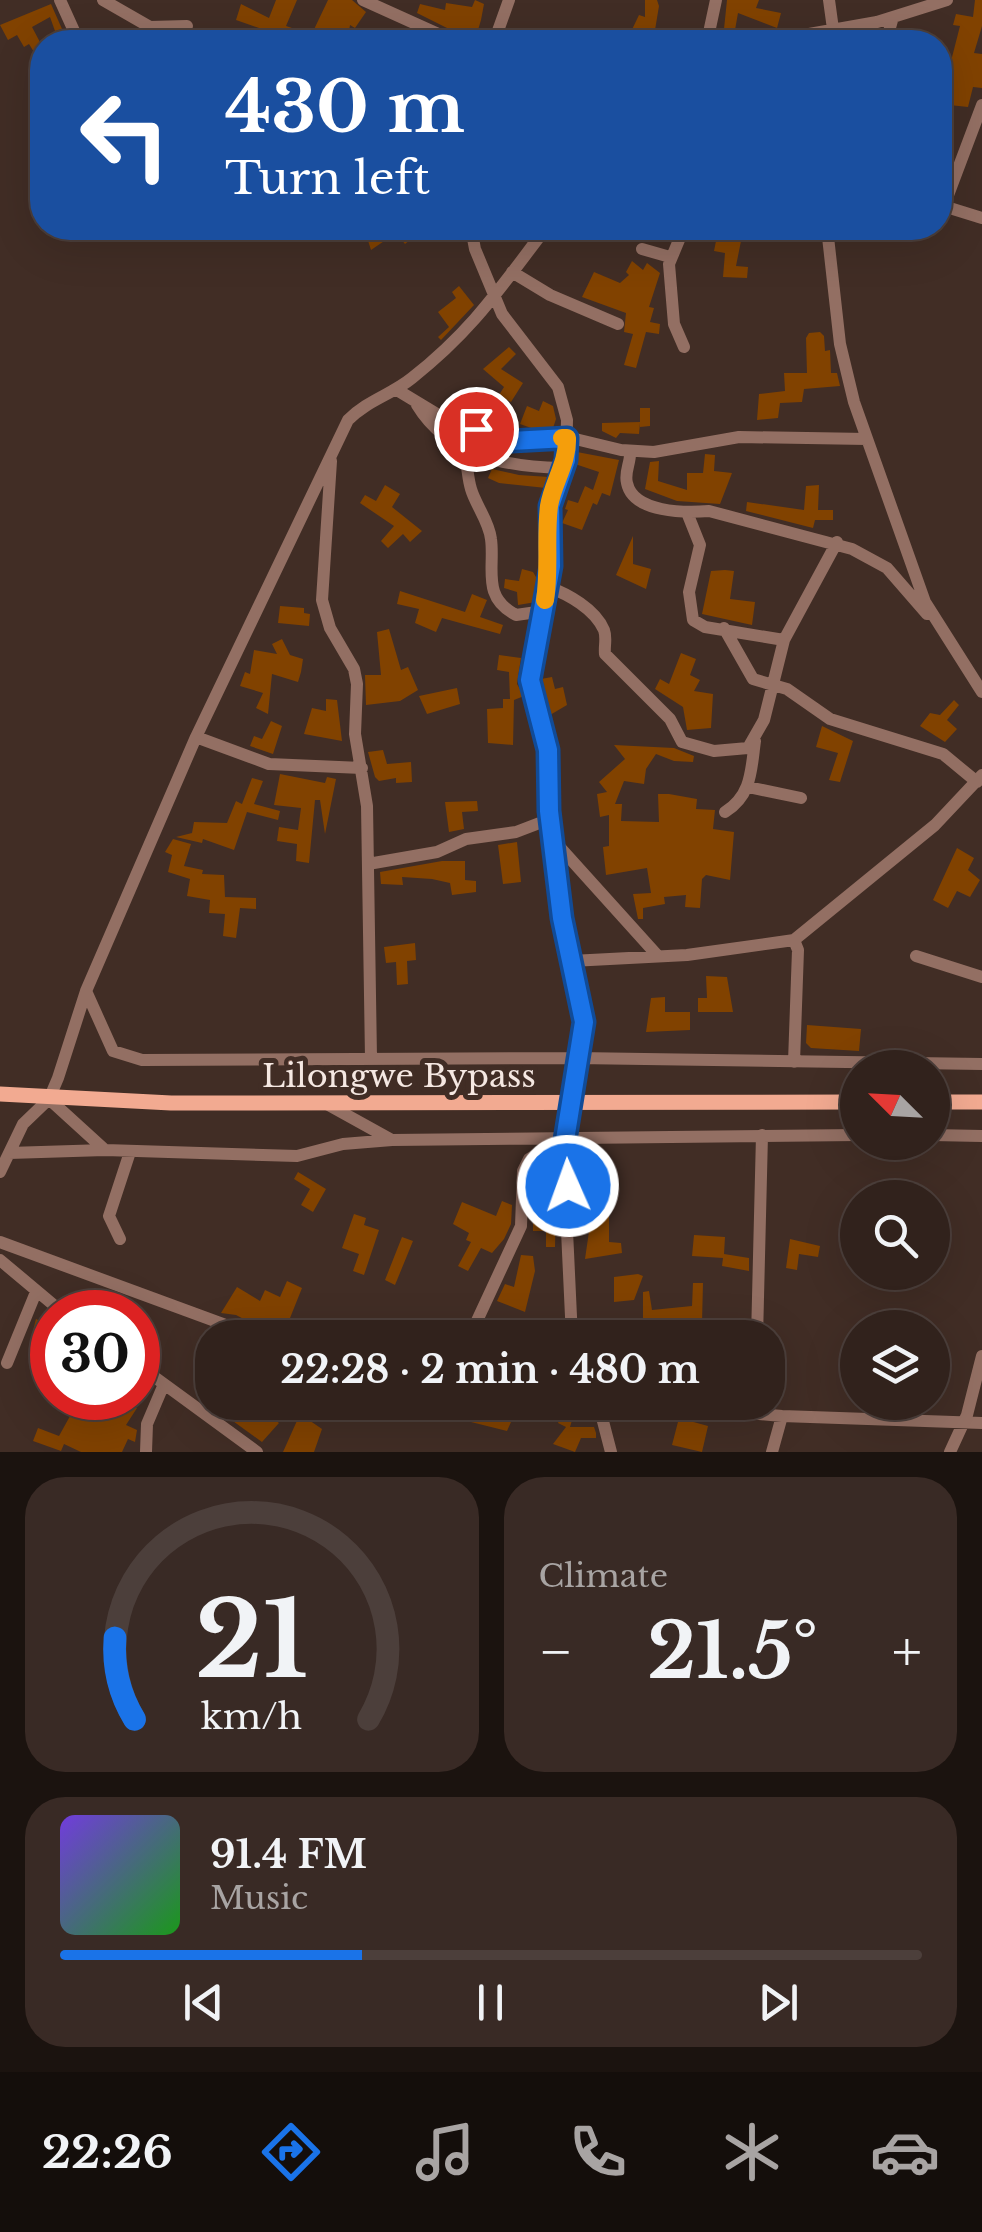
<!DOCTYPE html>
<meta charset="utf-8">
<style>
:root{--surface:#31221c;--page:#392a25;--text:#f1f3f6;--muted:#a8a4a3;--line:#4c3f3b;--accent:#1a73e8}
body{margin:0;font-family:"Libre Baskerville",serif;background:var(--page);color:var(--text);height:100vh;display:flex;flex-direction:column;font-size:38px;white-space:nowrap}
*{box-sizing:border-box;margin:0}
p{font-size:32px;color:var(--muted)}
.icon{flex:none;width:55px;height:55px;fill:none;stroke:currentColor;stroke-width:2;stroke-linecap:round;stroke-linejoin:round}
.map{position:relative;height:1452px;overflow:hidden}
.drawer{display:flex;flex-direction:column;gap:25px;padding:25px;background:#1b130f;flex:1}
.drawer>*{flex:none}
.guide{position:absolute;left:30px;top:30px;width:922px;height:210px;border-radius:40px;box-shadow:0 10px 40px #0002,0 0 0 2px var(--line);background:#1a4fa0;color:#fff;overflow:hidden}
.needle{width:65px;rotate:294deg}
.fabs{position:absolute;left:840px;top:1050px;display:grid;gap:20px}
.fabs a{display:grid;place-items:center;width:110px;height:110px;border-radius:50%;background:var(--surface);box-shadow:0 10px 40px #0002,0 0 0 2px var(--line);font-size:50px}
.speed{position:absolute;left:30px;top:1290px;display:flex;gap:20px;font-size:50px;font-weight:700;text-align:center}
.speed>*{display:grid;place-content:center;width:130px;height:130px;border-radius:50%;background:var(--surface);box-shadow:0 10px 40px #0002,0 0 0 2px var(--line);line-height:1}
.speed .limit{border:15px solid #d22;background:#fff;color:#111}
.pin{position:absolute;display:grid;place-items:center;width:85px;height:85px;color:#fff;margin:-42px;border:5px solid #fff;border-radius:50%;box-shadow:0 2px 10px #0007}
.me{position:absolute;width:110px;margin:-55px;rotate:358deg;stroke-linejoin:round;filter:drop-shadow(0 0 8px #0008)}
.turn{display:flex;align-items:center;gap:35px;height:210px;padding:0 30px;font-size:45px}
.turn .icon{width:130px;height:130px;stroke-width:2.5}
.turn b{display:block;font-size:70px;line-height:85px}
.big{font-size:75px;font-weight:700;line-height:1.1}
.drawer .card{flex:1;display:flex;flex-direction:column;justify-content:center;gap:15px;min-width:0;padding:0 35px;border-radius:40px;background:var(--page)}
.drawer .dial{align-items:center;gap:0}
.dial svg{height:260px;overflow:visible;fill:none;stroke:var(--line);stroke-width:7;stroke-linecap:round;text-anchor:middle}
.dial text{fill:var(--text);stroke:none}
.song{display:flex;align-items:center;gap:30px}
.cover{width:120px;height:120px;border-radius:15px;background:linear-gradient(135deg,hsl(260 70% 55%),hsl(120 70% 35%))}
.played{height:10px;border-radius:5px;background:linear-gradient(90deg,var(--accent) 35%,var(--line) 35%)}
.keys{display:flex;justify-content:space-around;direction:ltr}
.heat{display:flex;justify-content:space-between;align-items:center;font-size:55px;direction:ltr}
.drawer .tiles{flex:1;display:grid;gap:25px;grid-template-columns:1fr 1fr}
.card:last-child{grid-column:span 2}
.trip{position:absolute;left:195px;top:1320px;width:590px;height:100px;border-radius:40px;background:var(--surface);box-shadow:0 10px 40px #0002,0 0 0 2px var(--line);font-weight:700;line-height:100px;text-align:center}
.menu{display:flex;height:160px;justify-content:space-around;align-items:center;background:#140e0b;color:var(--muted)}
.menu .icon{width:70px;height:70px}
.menu .current{color:var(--accent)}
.menu b{font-size:45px;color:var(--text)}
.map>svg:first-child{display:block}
</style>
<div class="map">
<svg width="982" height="1452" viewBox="0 0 982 1452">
<rect width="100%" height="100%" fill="#412d25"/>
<path fill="#814200" d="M276,0H297L286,26L298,30L293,42H282L285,37L236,20L241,4L269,18Z
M328,0H352L366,12L355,28L350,25L347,42L320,36L318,42H308Z
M475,0L484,4L481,20L478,30H467L465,37L417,13L420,4L445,10L446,3L472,7Z
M645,0H657L659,6L653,42H626L639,15L645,17Z
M727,0H759L756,8L781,13L777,28L738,13L735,30L724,29Z
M975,0H982V26L974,53L982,54V88L973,87L968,107L940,104L960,26L953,25L956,14L973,17Z
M51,4L62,29L55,31L50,17L32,27L42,46V65L29,44L24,47L17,35L8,40L0,25Z
M364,228H407L415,236L405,244L396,233L371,250Z
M717,236L741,241L736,266L748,267L747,278L723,277L725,253L714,251Z
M632,261L643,270L647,263L660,273L649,307L654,308L650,322L660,324L659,334L646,332L636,368L624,365L633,334L624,332L626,313L582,297L594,272L620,283L629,275L626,272Z
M459,286L474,305L441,340L438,337L449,327L438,312L456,298L452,292Z
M820,332L824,336L825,351L830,350L831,373H837L840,386L804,389L802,402L780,403L778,418L757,420L759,394L785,391L784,373H807L806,338L809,333Z
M509,347L516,354L501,369L523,383L511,402L499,395L504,387L483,369Z
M543,401L553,406L556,419L553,428L534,429L520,424L527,406L539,411Z
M640,408H650V426L640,427V423L639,434L620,433L616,438L602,431V423L640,422Z
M577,452L619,460L610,496L602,493L597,505L593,503L582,530L562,523L568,510L565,509L568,500L578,503L585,486L593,490L599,472L575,464Z
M705,454L715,455L714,471L732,473L720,504L677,501L645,489L650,462L659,461L658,481L687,490V473H703Z
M492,469L519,475L549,477L546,488L499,483L488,478Z
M385,485L400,494L392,507L422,531L410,542L403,534L388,548L381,541L394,526L360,503L365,495L376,501Z
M819,485L818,510H833V520H815L813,528L746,511L747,502L804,510L806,486Z
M633,536V564L651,569L646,589L616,575Z
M522,569L533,572L539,582L536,602L518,605L517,592L504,588L505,579L519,581Z
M725,570L734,571L730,599L755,602L752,625L702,614L711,571Z
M400,591L465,612L472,594L487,600L480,617L503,625L500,634L442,618L436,632L415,623L419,609L397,604Z
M280,606L304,608V613L310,614L309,626L278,623Z
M389,629L401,670L408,667L418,690L400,701L366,705L365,675H381L377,632Z
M282,639L290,655L303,659L301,672L298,682L272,674L268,714L256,708L263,693L240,686L245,672L250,674L254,650L277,654L272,644Z
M681,653L696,659L690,675L700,680L694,691L713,694L711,728L687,730L683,707L655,689L660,679L669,684Z
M499,655L521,658L517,684L524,696L514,700L513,745L488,743L487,709L503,708V699H510L509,672L497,670Z
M552,677L555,689L563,687L567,705L550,715L541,679Z
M457,688L460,704L427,714L419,696Z
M326,699L337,700L342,741L304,734L312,708L326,711Z
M954,700L959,705L947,720L957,729L945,742L920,726L930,713L940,715Z
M271,721L282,726L273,754L250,746L254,736L262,739Z
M822,726L853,741L840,782L829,780L838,753L816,747Z
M614,745L674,748L694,756L693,762L674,761L656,754L646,769L644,784L624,781L615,804H622L621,821L659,822L658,794H669L697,799L696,809L715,810L713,829L734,832L730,880L706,875L702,879L700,908L685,907L686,895L664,897L665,904L643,908V919H638L633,894L651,893L647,868L606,875L603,847L609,846V815L600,817L597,794L607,792L599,782L625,759Z
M383,750L387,764L411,762L412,782L396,783V778L379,781L375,777L368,752Z
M280,774L325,783L327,777L336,779L325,834L320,800H315L309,863L296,861L297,844L277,841L279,827L298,830L301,808L274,805Z
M252,778L263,781L254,804L280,811L278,820L247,812L234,850L203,839L202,843L176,837L192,833L194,822L227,823L236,801L242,804Z
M477,801L478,811L462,812L464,829L449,832L445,802Z
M173,839L191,844L184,866L203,870L202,874L224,875L225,897L256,898V909L240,908L236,938L223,936L225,914L209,913L210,900L187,896L190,879L168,872L172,855L165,852Z
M517,842L521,882L503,884L498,845Z
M957,848L974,858L968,870L980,880L970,897L957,891L948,908L933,900Z
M442,861H465V880L476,881V892L452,895L450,883L432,879L402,877L403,885L381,884L380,872Z
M415,943L416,960L407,961L408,984L397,985L396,962L386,963L384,947Z
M706,976L727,977L733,1012H698V998H707Z
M665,997V1012H690V1030L646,1032L651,998Z
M807,1025L861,1029L859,1051L811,1048L806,1043Z
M298,1172L326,1189L313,1212L301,1205L310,1189L294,1179Z
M533,1180H542L543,1204H556L555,1247H546V1231H533Z
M502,1201L512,1205L511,1224L504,1239L492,1253L481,1248L468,1271L458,1266L471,1242L466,1240L469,1233L453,1224L462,1202L496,1216Z
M593,1204H609V1242L621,1243L622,1253L585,1259Z
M354,1214L366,1218L364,1225L379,1230L364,1275L353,1271L359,1254L342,1248Z
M694,1235L725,1237L724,1254L749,1258V1271L722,1266L723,1258L692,1256Z
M402,1237L413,1241L395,1285L385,1280Z
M790,1239L820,1246L818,1257L799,1254L797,1270L786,1268Z
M521,1255L533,1256L535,1271L525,1312L497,1301L505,1284L514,1287Z
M638,1274L643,1276L634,1300L614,1302V1277Z
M287,1281L302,1288L288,1323L280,1322L274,1335L236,1315L221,1313L237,1287L260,1301L265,1290L280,1297Z
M693,1283H703L702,1323L678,1322V1329L658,1327V1333H643V1292L649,1291L652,1310L692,1306Z
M36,1319L52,1327V1370L40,1365L44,1353L30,1342Z
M61,1398H80L89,1403L93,1398H121L137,1408L126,1425L137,1430L135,1442L128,1439L122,1452H81L64,1444L61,1451L33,1441L38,1428L59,1436L75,1407Z
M236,1402L258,1422L271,1402H284L273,1418L279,1423L262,1442L226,1416Z
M489,1402L509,1408L504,1419L511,1422L507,1431L455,1418L460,1406L488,1413Z
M565,1406L575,1410L570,1427H594L596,1433V1438H581L575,1452L553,1444L566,1427L558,1423Z
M300,1414L322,1429L314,1452H283Z
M679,1418L708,1426L702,1452L672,1445Z"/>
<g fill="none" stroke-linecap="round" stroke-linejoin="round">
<path stroke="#936f63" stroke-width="12" d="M60,0L79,42
M103,0L150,27L187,26
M363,0L456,42
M829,0L833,29
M494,42L509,0
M707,42L716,0
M764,42L877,22L947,0
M886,42L893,17
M940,205L982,218
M944,206L982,105
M471,228L475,249L502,314L558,387L567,420L566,460L550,506L551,566L542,637L530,679L548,750L549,811L562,919L584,1021L564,1166L572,1338
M684,228L669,264L674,324L684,347
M827,228L840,344L854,402L925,602L982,692
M642,249L670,257
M512,272L550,295L618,324
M397,390L440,416L511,441L567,437L621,450L654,452L739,437L867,439
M417,405C448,456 507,467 562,468
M459,444C469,460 466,472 471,489C476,506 489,521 491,539C495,568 481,597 516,615L544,611
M630,452C631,462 624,472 627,483C633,513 686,513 709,511L852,549L887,568L927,614
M331,461L322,600L330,628L354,669L357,684L355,734L367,806L371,1058
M688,515L700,545L689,592L693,620L705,627L784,640
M548,587C568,594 595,609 604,630C607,638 604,646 605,654L670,719L682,742L714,751L748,748L764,720L784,640L837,542
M724,628L753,679L787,689L830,719L943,754L977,782
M196,737L269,764L362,768
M748,787L801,798
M725,812C752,795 751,770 755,741
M556,843L657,955
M368,864L437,852L466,839L516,832L550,819
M916,956L982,977
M571,961L687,955L794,940L935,825L982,775
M86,991L113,1051L142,1060L577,1058L982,1064
M794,1062L798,950L794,940
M49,1099L105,1150
M325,1103L390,1139
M932,1135L982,1136
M9,1153L105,1150L297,1156L343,1144L392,1140L858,1135
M0,1172L23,1124L49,1099L58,1078L86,991L196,737L348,420C368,400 391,395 412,378C473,330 500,288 546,228
M120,1239L109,1216L130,1152
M0,1242L261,1338
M0,1260L62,1312
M469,1338L521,1226L523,1171L529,1159L555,1144
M757,1338L762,1135
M7,1363L36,1292
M138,1365L257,1452
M598,1402L611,1452
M629,1402L782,1416L982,1423
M146,1452L147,1424L164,1384
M772,1452L782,1416
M950,1452L967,1415L982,1356"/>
<path stroke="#f2aa91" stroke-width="15" d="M0,1094L171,1103L858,1102
M932,1102H982"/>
</g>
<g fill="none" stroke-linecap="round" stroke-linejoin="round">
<defs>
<path id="route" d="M476,429L511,441L567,438L566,460L550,506L551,566L530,680L548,750L549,811L562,918L584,1022L565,1140L568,1186"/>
</defs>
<use href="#route" stroke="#114b97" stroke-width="25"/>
<use href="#route" stroke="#1a73e8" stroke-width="18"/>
<path stroke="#f59e0b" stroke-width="18" d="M545,600C550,569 545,537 549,506C553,482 568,463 567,438H562"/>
</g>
<g text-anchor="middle" stroke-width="10" stroke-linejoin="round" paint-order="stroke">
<g font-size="32" fill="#f5e8e2" stroke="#412d25">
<text x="399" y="1087">Lilongwe Bypass</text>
</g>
</g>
</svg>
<div class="fabs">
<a><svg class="needle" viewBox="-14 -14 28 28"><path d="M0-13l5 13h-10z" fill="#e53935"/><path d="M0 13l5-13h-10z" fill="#a8a4a3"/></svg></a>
<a><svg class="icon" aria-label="search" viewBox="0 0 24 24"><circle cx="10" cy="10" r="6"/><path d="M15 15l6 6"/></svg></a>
<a><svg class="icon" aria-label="layers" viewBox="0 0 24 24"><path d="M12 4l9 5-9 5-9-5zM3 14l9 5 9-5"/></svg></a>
</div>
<div class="speed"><div class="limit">30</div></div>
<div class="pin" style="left:476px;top:429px;background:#d93025"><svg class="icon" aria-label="arrive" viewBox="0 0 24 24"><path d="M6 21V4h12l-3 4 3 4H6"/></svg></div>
<svg class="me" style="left:568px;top:1186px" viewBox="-20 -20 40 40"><circle r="17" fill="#1a73e8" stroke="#fff" stroke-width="3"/><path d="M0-11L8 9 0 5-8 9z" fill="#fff"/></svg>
<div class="trip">22:28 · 2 min · 480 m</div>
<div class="guide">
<div class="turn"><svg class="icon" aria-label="left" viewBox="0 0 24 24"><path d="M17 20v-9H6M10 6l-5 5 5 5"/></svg><div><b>430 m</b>Turn left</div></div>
</div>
</div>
<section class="drawer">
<div class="tiles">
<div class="card dial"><svg viewBox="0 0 100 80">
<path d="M14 69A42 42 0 1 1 86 69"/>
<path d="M14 69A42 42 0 0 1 8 44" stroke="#1a73e8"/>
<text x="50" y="56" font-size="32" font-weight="700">21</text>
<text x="50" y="72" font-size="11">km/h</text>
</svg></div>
<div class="card"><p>Climate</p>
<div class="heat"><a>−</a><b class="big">21.5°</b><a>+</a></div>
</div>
<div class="card">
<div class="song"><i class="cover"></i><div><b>91.4 FM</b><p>Music</p></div></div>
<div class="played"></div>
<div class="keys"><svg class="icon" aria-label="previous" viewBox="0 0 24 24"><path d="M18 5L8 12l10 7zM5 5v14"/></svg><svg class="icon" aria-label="pause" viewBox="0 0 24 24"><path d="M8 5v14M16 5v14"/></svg><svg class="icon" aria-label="next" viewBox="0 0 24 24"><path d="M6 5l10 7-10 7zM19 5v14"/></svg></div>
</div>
</div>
</section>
<nav class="menu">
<b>22:26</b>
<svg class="icon current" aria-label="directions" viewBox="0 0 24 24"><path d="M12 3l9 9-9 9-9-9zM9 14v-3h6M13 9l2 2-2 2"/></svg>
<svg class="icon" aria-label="music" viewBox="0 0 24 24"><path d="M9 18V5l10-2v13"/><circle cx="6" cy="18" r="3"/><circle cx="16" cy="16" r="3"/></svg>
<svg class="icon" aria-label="phone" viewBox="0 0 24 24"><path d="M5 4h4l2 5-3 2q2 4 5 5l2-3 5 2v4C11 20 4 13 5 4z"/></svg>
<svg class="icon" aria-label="climate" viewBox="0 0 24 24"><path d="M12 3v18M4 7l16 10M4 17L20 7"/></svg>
<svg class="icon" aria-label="car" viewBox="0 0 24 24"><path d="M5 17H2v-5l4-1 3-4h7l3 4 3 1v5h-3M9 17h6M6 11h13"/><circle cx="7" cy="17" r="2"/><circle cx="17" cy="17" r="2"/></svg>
</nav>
